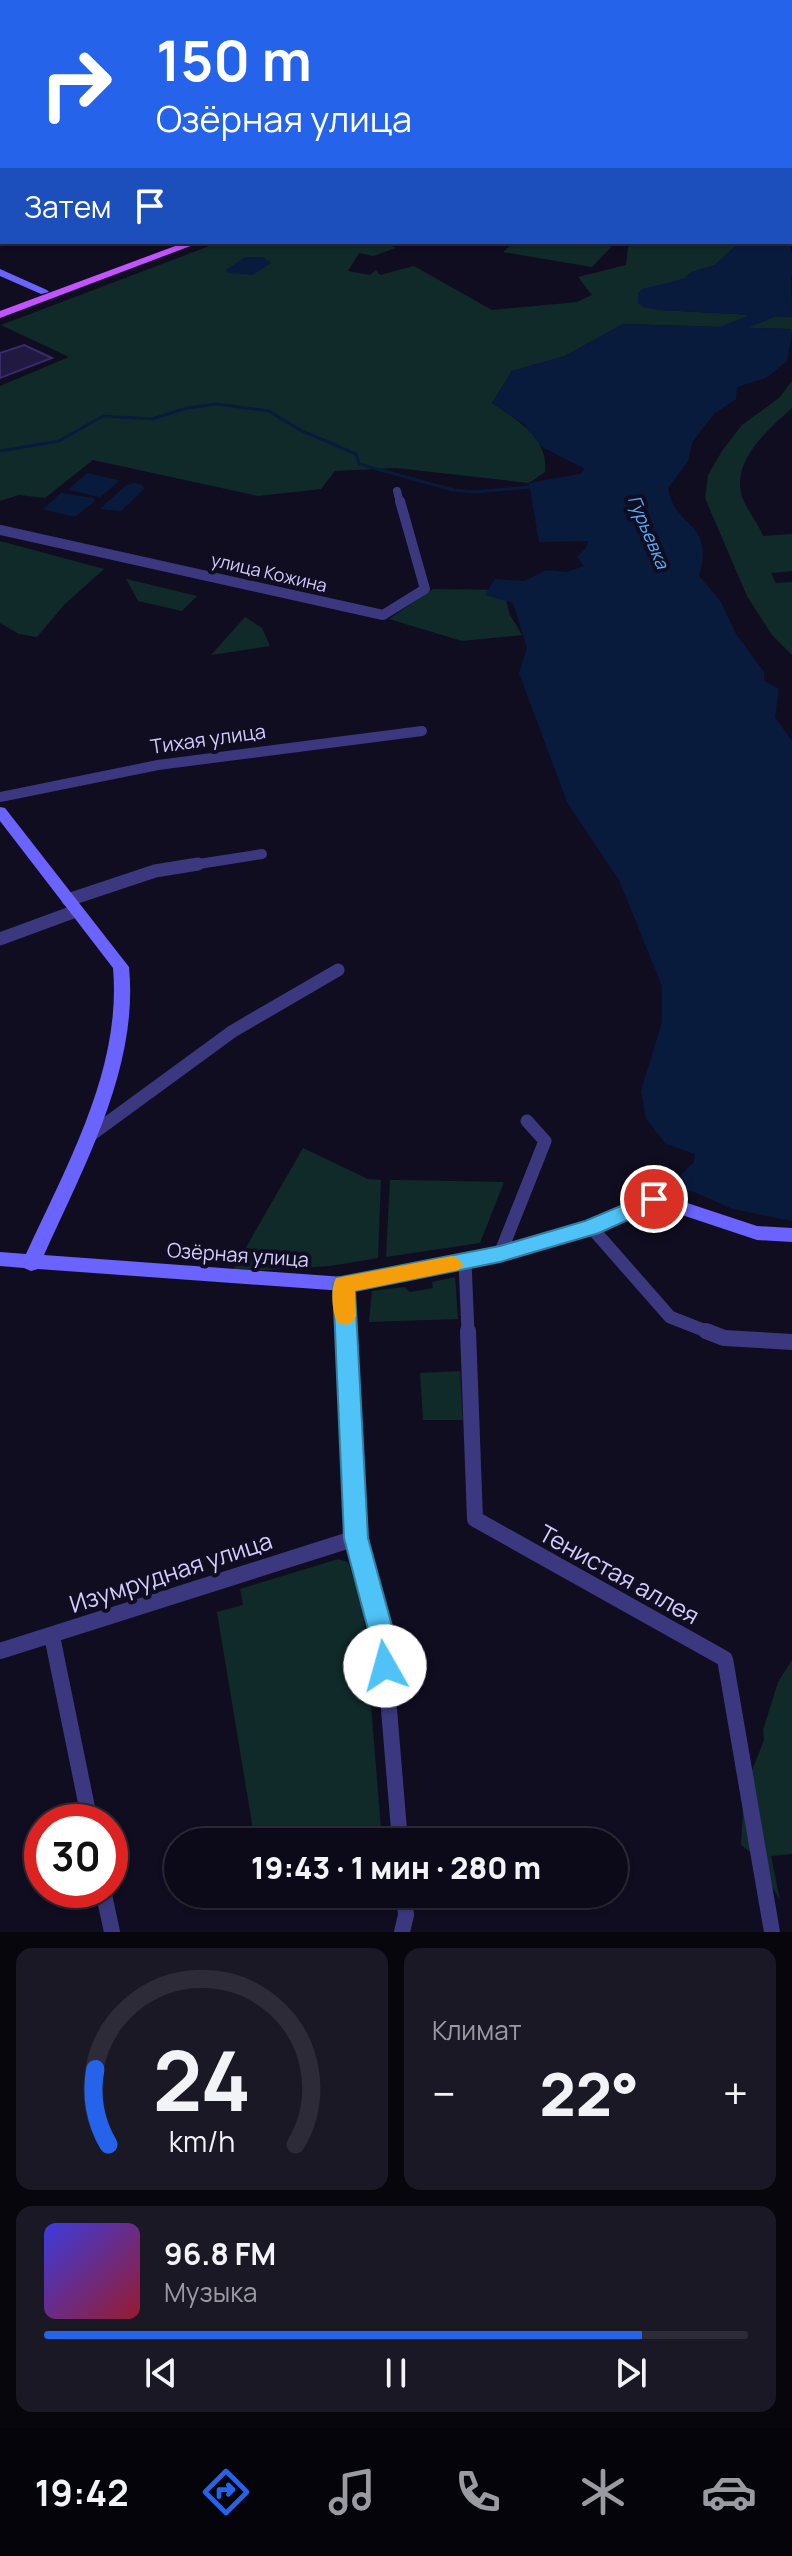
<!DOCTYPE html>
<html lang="ru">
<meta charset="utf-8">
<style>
:root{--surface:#0c0a18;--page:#1a1825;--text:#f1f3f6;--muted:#9a9aa2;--line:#2c2b37;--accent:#2563eb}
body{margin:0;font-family:Manrope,sans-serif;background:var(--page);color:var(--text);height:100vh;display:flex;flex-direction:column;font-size:30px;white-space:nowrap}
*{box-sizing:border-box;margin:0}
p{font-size:26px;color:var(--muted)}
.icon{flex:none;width:44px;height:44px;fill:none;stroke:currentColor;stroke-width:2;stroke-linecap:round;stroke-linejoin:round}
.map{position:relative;height:1932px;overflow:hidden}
.panel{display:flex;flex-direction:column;gap:16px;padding:16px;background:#07060d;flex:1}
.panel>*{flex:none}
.guide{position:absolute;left:0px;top:0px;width:792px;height:244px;box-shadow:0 2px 6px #0004,0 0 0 2px var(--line);background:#2563eb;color:#fff;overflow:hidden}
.speed{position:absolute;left:24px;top:1804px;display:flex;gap:16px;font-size:40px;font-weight:700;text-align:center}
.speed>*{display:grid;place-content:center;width:104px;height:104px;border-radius:50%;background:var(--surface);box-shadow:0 2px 6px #0004,0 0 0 2px var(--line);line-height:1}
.speed .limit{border:12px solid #d22;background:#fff;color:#111}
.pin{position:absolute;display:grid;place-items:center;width:68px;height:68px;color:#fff;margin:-34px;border:4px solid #fff;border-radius:50%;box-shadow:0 2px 8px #0007}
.me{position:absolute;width:88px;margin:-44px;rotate:353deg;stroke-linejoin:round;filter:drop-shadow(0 0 6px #0008)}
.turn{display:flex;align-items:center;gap:28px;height:168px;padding:0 24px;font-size:36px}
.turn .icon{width:104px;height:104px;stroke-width:2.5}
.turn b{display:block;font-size:56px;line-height:68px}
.then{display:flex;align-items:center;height:76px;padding:0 24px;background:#0003;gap:16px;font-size:30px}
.big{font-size:60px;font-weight:800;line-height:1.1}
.panel .card{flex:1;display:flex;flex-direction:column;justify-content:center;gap:12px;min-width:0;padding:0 28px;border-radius:16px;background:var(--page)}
.panel .dial{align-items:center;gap:0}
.dial svg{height:208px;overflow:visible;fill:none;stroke:var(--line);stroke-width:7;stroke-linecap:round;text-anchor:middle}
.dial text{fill:var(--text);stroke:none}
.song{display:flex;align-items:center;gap:24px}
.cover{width:96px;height:96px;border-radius:12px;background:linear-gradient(135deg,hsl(240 70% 55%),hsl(350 70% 35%))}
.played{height:8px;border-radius:4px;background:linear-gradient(90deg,var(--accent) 85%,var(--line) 85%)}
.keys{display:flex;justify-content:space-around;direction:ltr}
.heat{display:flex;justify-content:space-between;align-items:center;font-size:44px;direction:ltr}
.panel .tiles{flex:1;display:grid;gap:16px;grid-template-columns:1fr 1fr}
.card:last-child{grid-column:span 2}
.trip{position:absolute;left:164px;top:1828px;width:464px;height:80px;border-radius:40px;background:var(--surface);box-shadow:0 2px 6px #0004,0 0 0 2px var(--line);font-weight:800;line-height:80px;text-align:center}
.tab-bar{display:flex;height:128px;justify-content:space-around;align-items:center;background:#05040a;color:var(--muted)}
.tab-bar .icon{width:56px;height:56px}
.tab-bar .active{color:var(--accent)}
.tab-bar b{font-size:36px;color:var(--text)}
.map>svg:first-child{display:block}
</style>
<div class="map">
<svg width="792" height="1932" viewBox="0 0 792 1932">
<rect width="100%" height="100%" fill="#100d20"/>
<path fill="#102a2a" d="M220,242H382L396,248L373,256L359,253L348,271L370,275L376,270L380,275L414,266L492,310L577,302L592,295L578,277L626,265L628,247L637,242H740L715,265L692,272L683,279L638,293L639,303L644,307L660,310L792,317V333L790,329L623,324L565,356L512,371L492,403C517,420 549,438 545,472L529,483L396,468L335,471L321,489L258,496L93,460L45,498L19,495L0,501V386L69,357L1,325Z
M514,242H616L592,267L503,252Z
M792,381V408C768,430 731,460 742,497C747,510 758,523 763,536L792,534V571L771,573L776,583L792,582V655L772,635L747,596L705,498L708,475L722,451L742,425L779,398Z
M0,541L104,569L65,604L37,637L19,634L0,623Z
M126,579L135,581L197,596L182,611L138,601Z
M433,589L503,590L510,615L522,635L462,641L389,619Z
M245,617L262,628L270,646L211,655Z
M303,1148L368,1179L381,1180L378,1258L330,1266L232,1272Z
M390,1180H402L504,1182L480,1243L386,1257Z
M455,1277L458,1319L369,1322L372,1291L404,1287L410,1292L433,1288L432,1282Z
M460,1371L463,1420H423L420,1373Z
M338,1559L348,1562L363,1607L382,1841L255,1842L217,1612L243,1605L240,1589Z
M792,1660V1854L771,1856L780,1900L758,1863L757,1857L741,1845L744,1791L764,1740L763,1730L778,1682Z"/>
<path fill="#091b3d" d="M790,203L792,317L660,310L644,307L638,303V293L642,289L683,279L692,272L715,265L740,242H790Z
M245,257H263L271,263L253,275L227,273L226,270Z
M623,324L791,329L792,333L787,361L766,378L737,387L736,399L715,413L702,429L692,443L688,461L668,488C675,530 715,520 699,576L721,602L736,634L764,672V681L779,689L775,717L792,741V1221L733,1209L694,1192L669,1187L694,1162L695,1154L666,1144L646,1119L641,1091L662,1022V986L619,880L567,802L519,673L527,648L513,603L485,595L495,579L524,581L547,570L567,572L584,566L577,557L586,548L588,541L539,542L529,483L580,474L585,469L542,447L524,424L492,403L512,371L565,356Z
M87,473L118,480L119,481L100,497L68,490Z
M135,483L143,485L144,489L121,511L100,509L126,485Z
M61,493L93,498L95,501L75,517L43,509Z"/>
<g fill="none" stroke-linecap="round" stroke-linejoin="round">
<path stroke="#091b3d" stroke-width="3" d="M0,451L59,441L103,416L152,419L187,408L216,404L269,411L300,430L356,454L359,464L453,490L475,492L530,487"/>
<path fill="#091b3d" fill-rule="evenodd" d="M151,0H166L167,2H152Z
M792,251V276L788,284L791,310L705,346H693L690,342L693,338L776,304L772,284L784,256Z"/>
</g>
<path fill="#221941" stroke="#392b6d" stroke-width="2" d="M24,345L52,358L0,378V353Z"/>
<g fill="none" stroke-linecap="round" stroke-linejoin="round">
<path stroke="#3c387f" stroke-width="6" d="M340,0L343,2"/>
<path stroke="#3c387f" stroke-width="8" d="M397,491L400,503"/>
<path stroke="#3c387f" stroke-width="10" d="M0,530L383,615L425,589L400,501
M0,797L158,765L422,731
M186,866L262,854"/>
<path stroke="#3c387f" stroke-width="13" d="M68,900L155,871L198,864
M0,939L76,911
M88,1137L233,1031L338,970
M591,1227L670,1317L711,1333
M500,1254L545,1141L527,1121
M465,1262L468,1333
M344,1284L346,1333"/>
<path stroke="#3c387f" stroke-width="16" d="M346,1331L356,1538L383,1637L400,1842
M468,1331L475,1519L725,1659L772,1932
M706,1331L724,1338L792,1342
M52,1636L90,1822
M0,1651L356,1538
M103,1890L112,1932
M402,1932L406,1915L404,1894"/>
<path fill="#6a63fe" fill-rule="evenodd" d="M578,0H588L590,2H580Z
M790,79H792V83H790Z
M0,156L2,157V163L0,162Z
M0,269L47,290L49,292L41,294L0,276Z
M0,807L5,808L129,967C139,1067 84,1166 44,1255L344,1277L500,1247L585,1222L654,1192L757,1226L792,1228V1242L757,1240L655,1206L598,1232L500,1261L344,1291L38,1269L31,1271L24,1268L0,1266V1252L26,1254C67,1165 122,1068 113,968L0,821Z"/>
<path fill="#c253fe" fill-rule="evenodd" d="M790,47H792V53H790Z
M186,242H201L0,318V311Z"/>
</g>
<path fill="#4fc3f7" stroke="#337fa1" stroke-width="2" d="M654,1192L661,1194L664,1199L661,1205L599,1233L500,1262L355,1291L368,1538L395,1637L398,1666L394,1674L385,1678L376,1674L370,1637L344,1538L333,1284L336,1278L500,1246L585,1221Z"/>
<path fill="#f59e0b" d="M452,1256L459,1259L463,1265L459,1270L355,1291L356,1316L353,1322L345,1325L337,1322C332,1311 330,1289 336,1278Z"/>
<g text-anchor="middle" stroke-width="8" stroke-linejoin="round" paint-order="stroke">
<g font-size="18" font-style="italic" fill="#5aaffe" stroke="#100d20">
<text transform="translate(648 532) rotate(67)" y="6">Гурьевка</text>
</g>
<g font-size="18" fill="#d3ccff" stroke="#100d20">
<text transform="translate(269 573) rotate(13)" y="6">улица Кожина</text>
</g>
<g font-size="20" fill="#d3ccff" stroke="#100d20">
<text transform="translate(208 739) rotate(-8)" y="7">Тихая улица</text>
<text transform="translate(238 1255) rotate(4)" y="7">Озёрная улица</text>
</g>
<g font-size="24" fill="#d3ccff" stroke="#100d20">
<text transform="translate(171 1573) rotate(-18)" y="8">Изумрудная улица</text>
<text transform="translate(619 1575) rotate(29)" y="8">Тенистая аллея</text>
</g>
</g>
</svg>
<div class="speed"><div class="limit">30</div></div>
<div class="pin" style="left:654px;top:1199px;background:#d93025"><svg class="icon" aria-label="arrive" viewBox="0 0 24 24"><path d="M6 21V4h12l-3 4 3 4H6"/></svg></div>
<svg class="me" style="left:385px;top:1666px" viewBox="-20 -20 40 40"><circle r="19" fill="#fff"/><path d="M0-13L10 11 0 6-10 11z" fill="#4fc3f7"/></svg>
<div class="trip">19:43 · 1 мин · 280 m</div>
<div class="guide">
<div class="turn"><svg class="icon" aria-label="right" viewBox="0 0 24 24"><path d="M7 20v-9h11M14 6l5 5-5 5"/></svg><div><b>150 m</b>Озёрная улица</div></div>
<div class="then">Затем<svg class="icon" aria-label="arrive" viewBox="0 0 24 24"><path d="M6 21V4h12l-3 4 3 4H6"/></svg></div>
</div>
</div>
<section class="panel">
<div class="tiles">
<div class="card dial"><svg viewBox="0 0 100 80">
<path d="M14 69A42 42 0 1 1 86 69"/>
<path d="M14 69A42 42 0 0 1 9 40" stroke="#2563eb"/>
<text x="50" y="56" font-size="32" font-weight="700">24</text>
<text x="50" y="72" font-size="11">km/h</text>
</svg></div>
<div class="card"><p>Климат</p>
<div class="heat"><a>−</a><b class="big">22°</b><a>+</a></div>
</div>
<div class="card">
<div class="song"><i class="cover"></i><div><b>96.8 FM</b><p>Музыка</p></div></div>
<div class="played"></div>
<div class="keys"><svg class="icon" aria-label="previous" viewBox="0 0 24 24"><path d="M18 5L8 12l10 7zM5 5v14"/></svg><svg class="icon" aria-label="pause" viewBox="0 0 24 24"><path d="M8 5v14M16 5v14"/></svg><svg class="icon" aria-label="next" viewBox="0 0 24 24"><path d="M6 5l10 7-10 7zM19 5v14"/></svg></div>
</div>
</div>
</section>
<nav class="tab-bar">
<b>19:42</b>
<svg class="icon active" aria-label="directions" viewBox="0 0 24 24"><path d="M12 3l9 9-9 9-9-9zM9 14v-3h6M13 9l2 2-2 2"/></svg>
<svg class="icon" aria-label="music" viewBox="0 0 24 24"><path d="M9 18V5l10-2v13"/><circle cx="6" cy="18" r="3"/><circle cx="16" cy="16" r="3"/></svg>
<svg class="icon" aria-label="phone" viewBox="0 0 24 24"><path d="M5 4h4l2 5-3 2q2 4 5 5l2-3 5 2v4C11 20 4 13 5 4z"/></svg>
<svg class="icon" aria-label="climate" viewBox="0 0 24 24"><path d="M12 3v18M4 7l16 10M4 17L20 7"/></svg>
<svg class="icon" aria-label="car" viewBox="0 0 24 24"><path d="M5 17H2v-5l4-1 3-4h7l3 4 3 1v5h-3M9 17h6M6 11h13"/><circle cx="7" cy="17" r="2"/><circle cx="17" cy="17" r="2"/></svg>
</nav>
